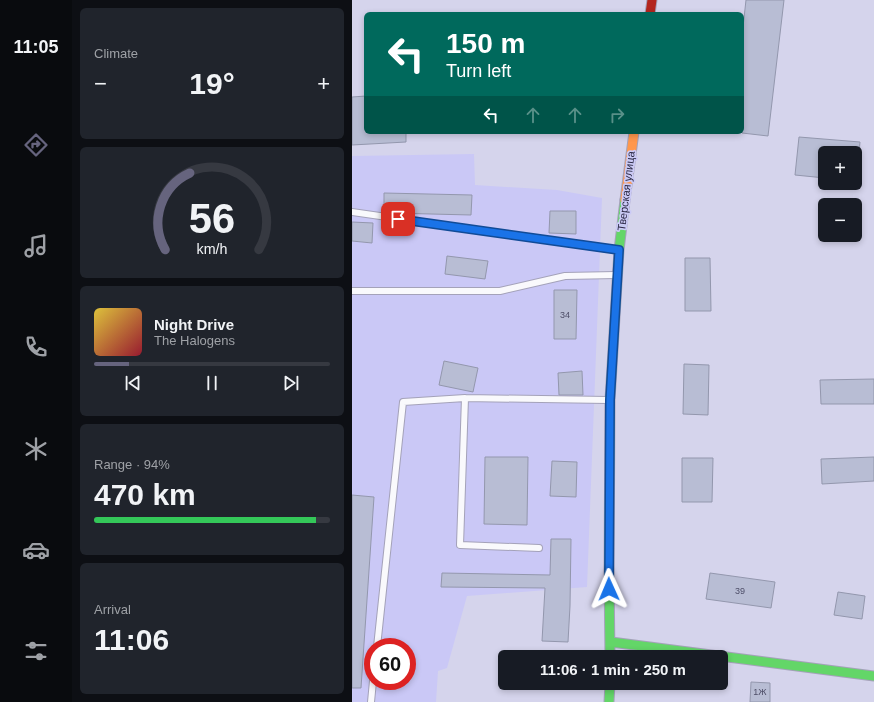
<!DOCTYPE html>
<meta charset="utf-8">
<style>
:root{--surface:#171b24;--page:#20242c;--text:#f1f3f6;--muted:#9ea1a6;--line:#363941;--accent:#66647e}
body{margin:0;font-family:Arial,sans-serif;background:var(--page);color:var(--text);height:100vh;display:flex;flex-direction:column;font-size:15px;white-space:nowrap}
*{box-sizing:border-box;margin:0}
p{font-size:13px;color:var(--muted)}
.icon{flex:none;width:22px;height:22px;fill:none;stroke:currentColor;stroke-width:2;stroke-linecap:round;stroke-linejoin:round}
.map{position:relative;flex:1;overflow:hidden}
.sheet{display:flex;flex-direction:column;gap:8px;padding:8px;background:#0d0f14;width:280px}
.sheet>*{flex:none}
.hud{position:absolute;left:12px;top:12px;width:380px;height:122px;border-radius:6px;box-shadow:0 2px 6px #0003;background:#00695c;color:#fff;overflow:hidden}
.fabs{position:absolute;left:466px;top:146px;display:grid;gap:8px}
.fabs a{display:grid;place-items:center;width:44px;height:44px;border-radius:6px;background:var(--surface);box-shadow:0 2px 6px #0003;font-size:20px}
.speed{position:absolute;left:12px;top:638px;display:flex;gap:8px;font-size:20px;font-weight:700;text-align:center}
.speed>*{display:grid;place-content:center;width:52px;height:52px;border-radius:50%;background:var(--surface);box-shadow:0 2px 6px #0003;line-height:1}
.speed .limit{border:6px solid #d22;background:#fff;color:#111}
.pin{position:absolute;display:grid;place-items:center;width:34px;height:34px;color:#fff;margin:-17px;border-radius:8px;box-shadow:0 2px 6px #0006}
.me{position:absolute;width:44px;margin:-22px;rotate:359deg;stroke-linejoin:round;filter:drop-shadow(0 0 3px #0008)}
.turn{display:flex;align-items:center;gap:14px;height:84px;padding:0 16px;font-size:18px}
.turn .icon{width:52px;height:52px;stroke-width:2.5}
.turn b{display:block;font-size:28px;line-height:34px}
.lanes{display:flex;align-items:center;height:38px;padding:0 16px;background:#0003;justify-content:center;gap:20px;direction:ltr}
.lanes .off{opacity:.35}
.big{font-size:30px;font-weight:600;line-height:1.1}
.sheet .tile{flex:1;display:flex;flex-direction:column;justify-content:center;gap:6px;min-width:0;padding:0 14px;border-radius:6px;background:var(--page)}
.sheet .dial{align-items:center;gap:0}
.dial svg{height:104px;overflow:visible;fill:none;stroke:var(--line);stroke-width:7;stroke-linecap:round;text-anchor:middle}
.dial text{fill:var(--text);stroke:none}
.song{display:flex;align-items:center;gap:12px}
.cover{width:48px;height:48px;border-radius:6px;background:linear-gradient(135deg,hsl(50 70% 55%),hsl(350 70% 35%))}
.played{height:4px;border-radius:2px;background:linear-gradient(90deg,var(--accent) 15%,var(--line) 15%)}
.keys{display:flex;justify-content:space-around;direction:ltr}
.heat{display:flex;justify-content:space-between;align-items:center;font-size:22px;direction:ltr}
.charge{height:6px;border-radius:3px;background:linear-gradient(90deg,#34c759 94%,var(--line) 0)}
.trip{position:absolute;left:146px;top:650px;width:230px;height:40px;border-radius:6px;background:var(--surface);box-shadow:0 2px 6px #0003;font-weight:600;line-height:40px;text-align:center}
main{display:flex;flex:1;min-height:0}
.tabs{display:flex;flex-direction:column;width:72px;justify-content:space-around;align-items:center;background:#090b0e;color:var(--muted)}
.tabs .icon{width:28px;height:28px}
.tabs .on{color:var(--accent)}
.tabs b{font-size:18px;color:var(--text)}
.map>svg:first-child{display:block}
</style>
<main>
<nav class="tabs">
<b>11:05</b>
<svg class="icon on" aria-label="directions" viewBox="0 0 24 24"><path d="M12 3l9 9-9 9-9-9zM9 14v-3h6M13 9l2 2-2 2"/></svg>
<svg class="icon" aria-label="music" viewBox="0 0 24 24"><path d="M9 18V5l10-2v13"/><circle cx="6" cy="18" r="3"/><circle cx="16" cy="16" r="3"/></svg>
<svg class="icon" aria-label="phone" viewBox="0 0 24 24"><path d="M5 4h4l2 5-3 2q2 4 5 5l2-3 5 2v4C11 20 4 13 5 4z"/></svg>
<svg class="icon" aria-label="climate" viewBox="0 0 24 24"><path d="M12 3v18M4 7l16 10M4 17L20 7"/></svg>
<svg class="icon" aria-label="car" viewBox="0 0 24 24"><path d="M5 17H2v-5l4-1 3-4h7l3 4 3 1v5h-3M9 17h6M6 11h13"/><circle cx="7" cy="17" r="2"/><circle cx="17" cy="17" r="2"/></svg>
<svg class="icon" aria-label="filters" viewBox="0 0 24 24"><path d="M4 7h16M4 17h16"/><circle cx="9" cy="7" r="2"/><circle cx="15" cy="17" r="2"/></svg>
</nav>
<section class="sheet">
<div class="tile"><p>Climate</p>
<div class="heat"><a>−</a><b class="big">19°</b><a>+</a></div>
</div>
<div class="tile dial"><svg viewBox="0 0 100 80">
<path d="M14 69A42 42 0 1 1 86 69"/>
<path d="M14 69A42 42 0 0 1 33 10" stroke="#66647e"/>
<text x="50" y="56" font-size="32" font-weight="700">56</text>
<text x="50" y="72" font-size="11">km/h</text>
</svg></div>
<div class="tile">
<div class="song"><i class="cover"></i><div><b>Night Drive</b><p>The Halogens</p></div></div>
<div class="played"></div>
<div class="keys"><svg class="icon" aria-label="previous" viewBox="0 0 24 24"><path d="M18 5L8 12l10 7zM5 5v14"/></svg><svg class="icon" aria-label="pause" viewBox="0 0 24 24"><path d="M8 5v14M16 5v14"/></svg><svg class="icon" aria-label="next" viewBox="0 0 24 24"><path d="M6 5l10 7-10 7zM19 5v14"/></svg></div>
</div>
<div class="tile"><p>Range · 94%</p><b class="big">470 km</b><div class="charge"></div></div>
<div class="tile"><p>Arrival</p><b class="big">11:06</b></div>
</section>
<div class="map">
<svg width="522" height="702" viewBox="0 0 522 702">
<rect width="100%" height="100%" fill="#d5d4ec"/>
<path fill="#cac8f6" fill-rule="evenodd" d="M122,154L123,185L205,190L250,198L235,587L115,596L95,668L86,671L84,702H0V156ZM21,647H55V681H21Z"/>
<path fill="#b8bdd4" stroke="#9397ad" d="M394,0H432L416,136L390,133V36Z
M14,96V132H54V142L0,145V97Z
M447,137L508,142L507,153H473V178L443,175Z
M32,193L120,195L119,215L39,213L32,212Z
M198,211H224V234L197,233Z
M0,222L21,223L20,243L0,241Z
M95,256L136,261L133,279L93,274Z
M333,258H358L359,311H333Z
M202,290H225L224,339H202Z
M92,361L126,368L121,392L87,385Z
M332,364L357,365L356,415L331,414Z
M230,371L231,395H207L206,373Z
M522,379V404H469L468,380Z
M133,457H176L175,525L132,524Z
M522,457V481L470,484L469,459Z
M330,458H361L360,502H330Z
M200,461L225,462L224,497L198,496Z
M0,495L22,497L9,688H0Z
M199,539H219L218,606L216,642L190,641L193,588L89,587L90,573L198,575Z
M358,573L423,582L419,608L354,599Z
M486,592L513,596L510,619L482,615Z
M399,682L418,683V702H398Z"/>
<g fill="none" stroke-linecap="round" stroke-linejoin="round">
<defs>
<path id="lane" d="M0,212L264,250
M0,291H148L213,276L264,275
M113,398L108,545L187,548
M25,647L51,402L113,398L256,400
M19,702L21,681"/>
<path id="fast" d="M259,642L522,676
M258,657L257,576L258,400L267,250L273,200
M257,702L258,683"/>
<path id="slow" d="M273,200L282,132"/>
<path id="jam" d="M298,14L300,0"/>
</defs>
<use href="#lane" stroke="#a4a2b9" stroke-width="8"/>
<use href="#fast" stroke="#a4a2b9" stroke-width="11"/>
<use href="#slow" stroke="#a4a2b9" stroke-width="11"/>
<use href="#jam" stroke="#a4a2b9" stroke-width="11"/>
<use href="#lane" stroke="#f9f9fc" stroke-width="6"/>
<use href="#fast" stroke="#63d668" stroke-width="9"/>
<use href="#slow" stroke="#ff974d" stroke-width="9"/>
<use href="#jam" stroke="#b3261e" stroke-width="9"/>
</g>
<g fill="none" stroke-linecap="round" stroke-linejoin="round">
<defs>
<path id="route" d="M46,219L267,250L258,400L257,589"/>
</defs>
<use href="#route" stroke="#114b97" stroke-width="10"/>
<use href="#route" stroke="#1a73e8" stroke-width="7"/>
</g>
<g text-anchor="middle" stroke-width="3.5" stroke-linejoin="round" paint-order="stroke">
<g font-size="9" fill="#4e4e68">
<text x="213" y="318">34</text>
<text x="388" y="594">39</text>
<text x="408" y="695">1Ж</text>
</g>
<g font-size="11" fill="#2a2843" stroke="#cbcaf6">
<text transform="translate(274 191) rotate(-83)" y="4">Тверская улица</text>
</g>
</g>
</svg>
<div class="fabs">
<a>+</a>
<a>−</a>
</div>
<div class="speed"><div class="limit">60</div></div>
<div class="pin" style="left:46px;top:219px;background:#d93025"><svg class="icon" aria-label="arrive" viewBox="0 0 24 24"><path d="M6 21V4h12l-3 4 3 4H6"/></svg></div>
<svg class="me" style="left:257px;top:589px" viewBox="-20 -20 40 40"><path d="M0-17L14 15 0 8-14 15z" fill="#1a73e8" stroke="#fff" stroke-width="4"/></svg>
<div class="trip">11:06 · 1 min · 250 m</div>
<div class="hud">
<div class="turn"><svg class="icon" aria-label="left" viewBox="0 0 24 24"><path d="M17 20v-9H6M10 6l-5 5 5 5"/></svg><div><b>150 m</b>Turn left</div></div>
<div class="lanes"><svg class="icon" aria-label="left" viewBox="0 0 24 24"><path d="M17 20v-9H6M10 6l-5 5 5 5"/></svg><svg class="icon off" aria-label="ahead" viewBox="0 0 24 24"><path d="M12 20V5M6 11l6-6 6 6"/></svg><svg class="icon off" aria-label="ahead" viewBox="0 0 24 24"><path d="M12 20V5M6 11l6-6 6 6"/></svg><svg class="icon off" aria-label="right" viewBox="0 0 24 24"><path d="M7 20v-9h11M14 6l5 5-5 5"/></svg></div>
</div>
</div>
</main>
